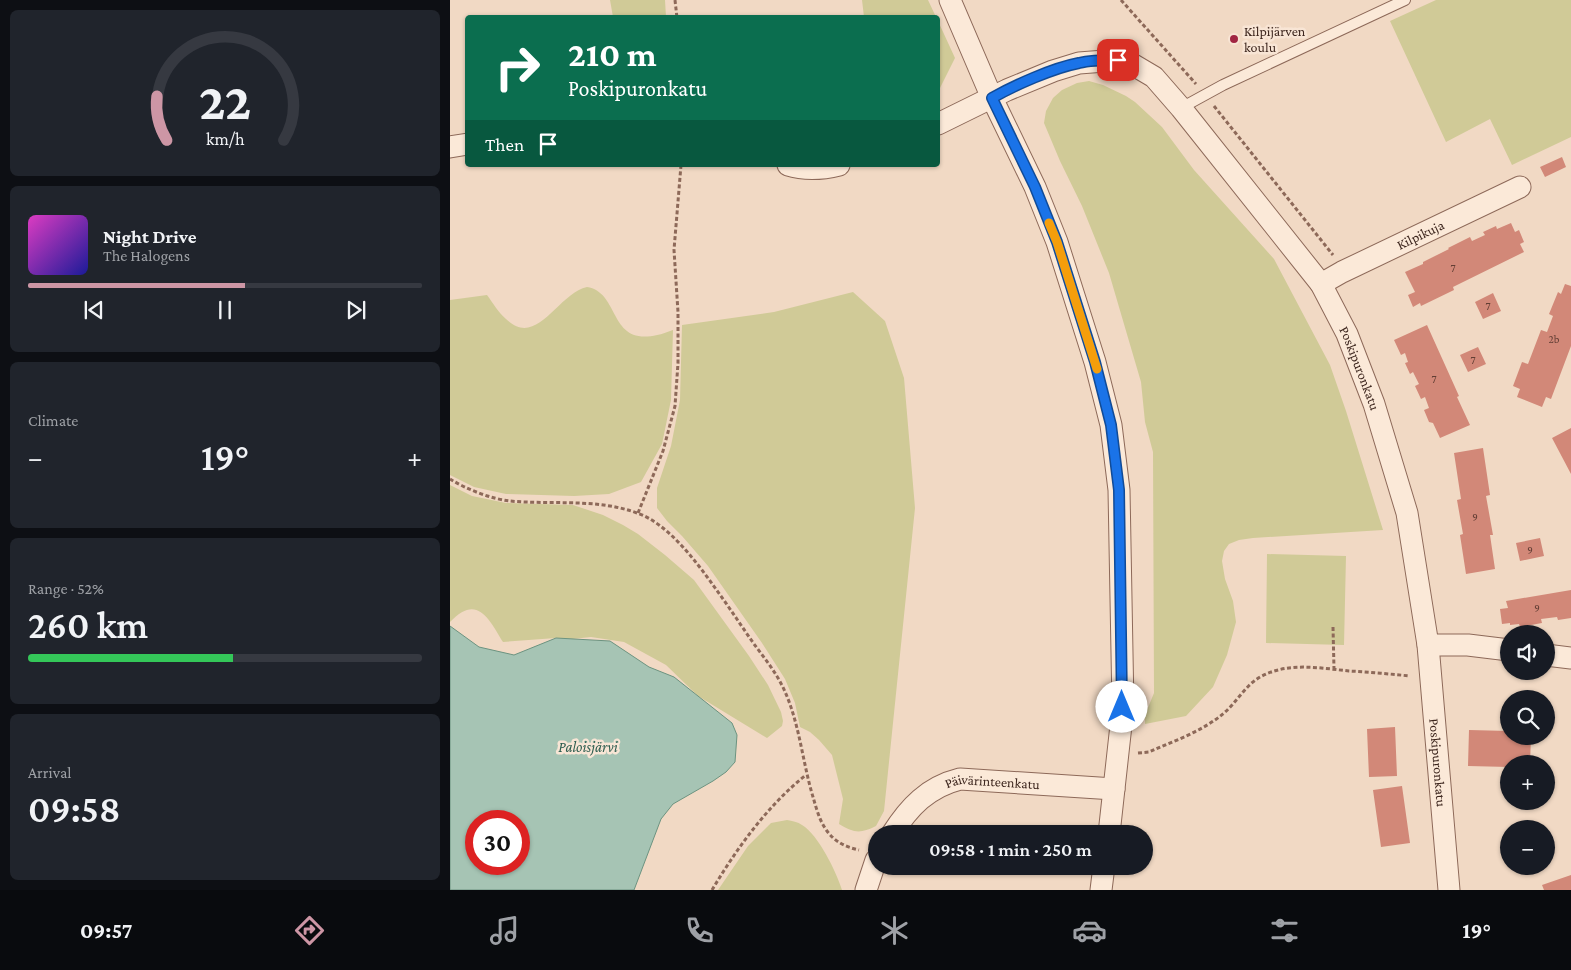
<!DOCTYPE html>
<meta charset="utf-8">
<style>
:root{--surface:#171b24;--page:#20242c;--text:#f1f3f6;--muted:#9ea1a6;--line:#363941;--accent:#cd96a5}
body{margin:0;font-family:"Crimson Pro",serif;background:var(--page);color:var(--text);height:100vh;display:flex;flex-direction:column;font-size:19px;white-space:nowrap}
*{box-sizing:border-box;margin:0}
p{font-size:16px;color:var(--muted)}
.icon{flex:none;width:28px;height:28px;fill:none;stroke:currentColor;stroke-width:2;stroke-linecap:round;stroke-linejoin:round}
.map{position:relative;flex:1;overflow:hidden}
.sheet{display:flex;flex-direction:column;gap:10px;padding:10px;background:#0d0f14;width:450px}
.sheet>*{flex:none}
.top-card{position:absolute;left:15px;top:15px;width:475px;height:152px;border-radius:5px;box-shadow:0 1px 4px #0004;background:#0b6e4f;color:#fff;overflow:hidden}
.controls{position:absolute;left:1050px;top:625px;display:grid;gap:10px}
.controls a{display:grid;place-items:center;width:55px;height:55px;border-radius:50%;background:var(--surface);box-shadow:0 1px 4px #0004;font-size:25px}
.speed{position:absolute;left:15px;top:810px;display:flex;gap:10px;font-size:25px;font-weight:700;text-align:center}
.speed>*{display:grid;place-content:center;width:65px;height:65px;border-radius:50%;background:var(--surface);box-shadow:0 1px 4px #0004;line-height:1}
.speed .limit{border:8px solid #d22;background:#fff;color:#111}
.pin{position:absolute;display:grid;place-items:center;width:42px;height:42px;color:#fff;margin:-21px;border-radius:10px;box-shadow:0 2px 8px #0006}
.me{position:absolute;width:55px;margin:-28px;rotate:0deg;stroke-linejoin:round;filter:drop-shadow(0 0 4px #0008)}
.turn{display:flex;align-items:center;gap:18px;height:105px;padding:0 20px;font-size:22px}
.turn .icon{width:65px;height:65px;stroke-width:2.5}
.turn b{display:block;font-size:35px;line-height:42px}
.then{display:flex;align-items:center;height:48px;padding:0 20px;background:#0003;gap:10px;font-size:19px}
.big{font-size:38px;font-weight:600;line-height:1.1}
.sheet .card{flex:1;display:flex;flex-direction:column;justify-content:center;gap:8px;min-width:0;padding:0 18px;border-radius:8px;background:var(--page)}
.sheet .dial{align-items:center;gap:0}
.dial svg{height:130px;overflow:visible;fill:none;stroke:var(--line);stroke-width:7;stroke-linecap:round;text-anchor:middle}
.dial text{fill:var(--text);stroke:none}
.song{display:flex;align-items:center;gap:15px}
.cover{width:60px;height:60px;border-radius:8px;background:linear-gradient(135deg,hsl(310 70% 55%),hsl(240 70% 35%))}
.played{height:5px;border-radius:2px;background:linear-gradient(90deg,var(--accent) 55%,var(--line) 55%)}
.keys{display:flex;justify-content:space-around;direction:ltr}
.heat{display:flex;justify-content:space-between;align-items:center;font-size:28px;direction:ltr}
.charge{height:8px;border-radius:4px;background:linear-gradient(90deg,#34c759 52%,var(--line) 0)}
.trip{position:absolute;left:418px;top:825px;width:285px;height:50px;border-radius:25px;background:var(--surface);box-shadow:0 1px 4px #0004;font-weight:600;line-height:50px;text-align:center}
.dock{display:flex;height:80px;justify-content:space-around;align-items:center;background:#090b0e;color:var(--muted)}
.dock .icon{width:35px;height:35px}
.dock .current{color:var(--accent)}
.dock b{font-size:22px;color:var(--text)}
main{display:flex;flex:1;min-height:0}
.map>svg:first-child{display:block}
</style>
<main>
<section class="sheet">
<div class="card dial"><svg viewBox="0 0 100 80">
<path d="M14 69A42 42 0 1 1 86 69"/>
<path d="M14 69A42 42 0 0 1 8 42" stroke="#cd96a5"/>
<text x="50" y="56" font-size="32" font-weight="700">22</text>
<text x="50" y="72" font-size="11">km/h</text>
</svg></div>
<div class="card">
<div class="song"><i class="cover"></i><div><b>Night Drive</b><p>The Halogens</p></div></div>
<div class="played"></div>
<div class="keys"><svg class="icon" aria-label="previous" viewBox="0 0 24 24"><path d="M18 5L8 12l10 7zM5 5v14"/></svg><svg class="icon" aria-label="pause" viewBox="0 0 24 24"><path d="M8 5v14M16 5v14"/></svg><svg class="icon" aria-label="next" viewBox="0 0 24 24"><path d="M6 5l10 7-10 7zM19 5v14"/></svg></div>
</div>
<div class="card"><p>Climate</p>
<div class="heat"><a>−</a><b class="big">19°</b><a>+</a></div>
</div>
<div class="card"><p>Range · 52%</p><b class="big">260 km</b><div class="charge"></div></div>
<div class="card"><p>Arrival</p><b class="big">09:58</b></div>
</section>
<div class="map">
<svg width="1121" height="890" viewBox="0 0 1121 890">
<rect width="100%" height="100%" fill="#f1d9c4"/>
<path fill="#d0ca97" d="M160,0H215L216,17H163Z
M412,0H478L486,17H414Z
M986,0H1121V137L1062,165L1040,119L996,142L940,21Z
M488,21L505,58L488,92Z
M639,81L653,85L676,96L685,102L712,127L744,170L824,259L880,365L896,411L933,530L803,538L789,540L779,544L774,551L772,561L775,579L783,601L786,622L777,655L763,687L736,716L695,724V715L704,693L703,452L695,422L691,382L659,273L632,206L610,161L594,123L596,111L603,98L612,90L627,83Z
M137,287C174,293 155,357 223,330L221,400L212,444L191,482L159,494L124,496L56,494L24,487L0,475V300L37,295C43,303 48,312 56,319C87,349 107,294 137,287Z
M403,292L435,321L454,378L465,508L434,811L426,826C410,834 404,833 389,824L393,799L382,755L369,740L360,732L350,727L345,703L335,679L312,643L258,566L232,536L217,521L207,508V488L221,446L230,400L232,325L324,312Z
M0,485L22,496L56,503L123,505L153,515L173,525L188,534L215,555L244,580L299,656L318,685L331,712L333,721L332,726L317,738L248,696L216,665L174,642L141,637L113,640L106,638L53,642C39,619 27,593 0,622Z
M817,554L896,556L894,645L816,643Z
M337,820C342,821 348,822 352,825C368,834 387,873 392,890H268L298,846L321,823Z"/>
<path fill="#a6c4b4" stroke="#6c9380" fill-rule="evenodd" d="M0,626L29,647L64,655L106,638L160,641L199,667L224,677L282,723L287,735L285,762L276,772L263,781L223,804L211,819L184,890H0ZM26,821H69V864H26Z"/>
<path fill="#d28878" d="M1112,157L1116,167L1095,177L1090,167Z
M1061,223L1065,232L1069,230L1074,242L1070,244L1074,252L1003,287L1004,290L971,306L970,303L963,307L958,295L965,292L955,272L973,264V262L999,249L998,248L1020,237L1022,241L1035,235L1033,232L1046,226L1047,229Z
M1115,284L1121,286V346L1101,399L1096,397L1092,407L1067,397L1070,389L1063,386L1072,362L1078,364L1091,330L1097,332L1103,316L1099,314L1108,292L1111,294Z
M1043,293L1051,311L1033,319L1025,302Z
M977,325L1009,396L1007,397L1020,425L990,438L983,423L979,422L974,410L979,408L975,397L971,399L965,386L969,384L963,372L960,374L955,363L958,362L955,353L951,355L944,340Z
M1028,347L1036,364L1018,372L1010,355Z
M1121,428V474L1102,438Z
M1033,448L1040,495L1036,496L1043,535H1040L1045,569L1016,574L1010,535L1013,534L1007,500L1011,499L1004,453Z
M1090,538L1094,556L1070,561L1066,543Z
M1121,590V618L1108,620L1107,617L1091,619L1092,623L1070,627L1069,624L1060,625V623L1052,624L1050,609L1058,608L1056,601Z
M945,727L947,776L919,777L917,729Z
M1019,730L1059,731V736H1081L1080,764H1059V767L1018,766Z
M952,786L960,843L931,847L923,790Z
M1121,875V890H1094L1092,885Z"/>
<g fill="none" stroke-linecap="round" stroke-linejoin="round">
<defs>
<path id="service" d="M731,108L773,85L955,0"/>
<g id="minor">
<path d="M500,0L542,98L585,187L607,242L645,362L661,425L669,490L673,707L659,834"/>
<path id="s1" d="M488,124L557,90L603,71L629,63L668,60L682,64L704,77L731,108L871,284L897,334L924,404L957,513L978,645L999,890"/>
<path d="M0,147L18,144"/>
<path d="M338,165C354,170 373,169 389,165"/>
<path id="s2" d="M871,284L892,272L1070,187"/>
<path d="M978,645H1018L1059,650"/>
<path d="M1096,655L1121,658"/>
<path id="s3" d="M442,834C459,807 478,787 510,779L664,789"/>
<path d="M416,890L426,860"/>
<path d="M651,890L654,866"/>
</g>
</defs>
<use href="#service" stroke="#8d6959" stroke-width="12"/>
<use href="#minor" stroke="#8d6959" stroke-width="23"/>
<path stroke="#8d6959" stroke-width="3" stroke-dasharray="4 2.5" stroke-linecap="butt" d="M225,0L227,18
M671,0L746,84
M764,106L883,255
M0,479C16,489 41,499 60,501C103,505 146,498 187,513C217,523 245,560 263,585C277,604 290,624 304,644C312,655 321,666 328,678C349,714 351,757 363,797C366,807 369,819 375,828C383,841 395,847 409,850
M188,513L213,451L225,406L228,363V312L224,250L231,165
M883,627L884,669
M688,753L699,752C724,741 753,731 774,713C787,702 796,684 812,676C839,662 870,668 899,671C919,672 940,674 960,676
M262,890C287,848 318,805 356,775"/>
<use href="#service" stroke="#fbe9d8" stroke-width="10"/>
<use href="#minor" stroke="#fbe9d8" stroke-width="21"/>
</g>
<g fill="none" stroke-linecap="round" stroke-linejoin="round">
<defs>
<path id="route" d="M668,60C655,60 641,60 629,63C603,68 565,85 542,98L585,187L607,242L645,362L661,425L669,490L672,707"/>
</defs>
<use href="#route" stroke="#114b97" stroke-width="12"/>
<use href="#route" stroke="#1a73e8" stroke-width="9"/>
<path stroke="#f59e0b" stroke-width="9" d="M599,223L607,242L647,369"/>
</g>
<circle fill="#a12542" stroke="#f8e5d5" stroke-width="2" cx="784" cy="39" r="5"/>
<g text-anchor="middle" stroke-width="5" stroke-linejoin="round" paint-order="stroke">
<g font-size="11" fill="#623e34">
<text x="1003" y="272">7</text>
<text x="1038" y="310">7</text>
<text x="1104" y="343">2b</text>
<text x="1023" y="364">7</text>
<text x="984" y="383">7</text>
<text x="1025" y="521">9</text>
<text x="1080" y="554">9</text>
<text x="1087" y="612">9</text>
</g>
<g font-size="14" fill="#3d261e" stroke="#f8e5d5" text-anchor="start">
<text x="794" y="36">Kilpijärven<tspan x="794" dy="16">koulu</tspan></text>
</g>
<g font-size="14" fill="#3d261e" stroke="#f8e5d5">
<text dy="5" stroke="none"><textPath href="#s2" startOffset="111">Kilpikuja</textPath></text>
<text dy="5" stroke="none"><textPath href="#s1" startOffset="592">Poskipuronkatu</textPath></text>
<text dy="5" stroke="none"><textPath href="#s1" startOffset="996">Poskipuronkatu</textPath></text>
<text dy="5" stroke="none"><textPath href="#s3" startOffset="122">Päivärinteenkatu</textPath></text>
</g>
<g font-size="15" font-style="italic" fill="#2c5d4f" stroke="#f8e5d5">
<text x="138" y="752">Paloisjärvi</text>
</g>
</g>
</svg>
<div class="controls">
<a><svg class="icon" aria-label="sound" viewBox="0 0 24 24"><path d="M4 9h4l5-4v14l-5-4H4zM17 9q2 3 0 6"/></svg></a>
<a><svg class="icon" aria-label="search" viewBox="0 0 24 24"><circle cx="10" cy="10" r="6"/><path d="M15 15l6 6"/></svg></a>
<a>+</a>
<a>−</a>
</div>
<div class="speed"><div class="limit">30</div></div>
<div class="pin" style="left:668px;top:60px;background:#d93025"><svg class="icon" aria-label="arrive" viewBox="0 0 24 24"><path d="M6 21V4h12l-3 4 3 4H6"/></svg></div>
<svg class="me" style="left:672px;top:707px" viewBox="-20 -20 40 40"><circle r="19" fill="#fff"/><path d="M0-13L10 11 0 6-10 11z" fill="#1a73e8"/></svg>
<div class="trip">09:58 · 1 min · 250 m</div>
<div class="top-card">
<div class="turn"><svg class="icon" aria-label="right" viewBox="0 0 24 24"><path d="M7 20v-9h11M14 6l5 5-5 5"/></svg><div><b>210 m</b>Poskipuronkatu</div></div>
<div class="then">Then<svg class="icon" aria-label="arrive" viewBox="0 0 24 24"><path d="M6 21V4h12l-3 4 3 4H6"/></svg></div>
</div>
</div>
</main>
<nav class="dock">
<b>09:57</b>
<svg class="icon current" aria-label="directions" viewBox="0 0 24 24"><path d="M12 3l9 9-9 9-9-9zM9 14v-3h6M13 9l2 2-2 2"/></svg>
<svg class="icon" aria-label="music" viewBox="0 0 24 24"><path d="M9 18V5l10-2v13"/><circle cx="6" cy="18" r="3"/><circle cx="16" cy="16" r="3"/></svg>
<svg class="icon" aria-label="phone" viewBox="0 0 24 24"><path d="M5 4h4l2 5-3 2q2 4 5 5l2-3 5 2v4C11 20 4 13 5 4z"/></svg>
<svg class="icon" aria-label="climate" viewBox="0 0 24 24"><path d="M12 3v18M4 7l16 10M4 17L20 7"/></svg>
<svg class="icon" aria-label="car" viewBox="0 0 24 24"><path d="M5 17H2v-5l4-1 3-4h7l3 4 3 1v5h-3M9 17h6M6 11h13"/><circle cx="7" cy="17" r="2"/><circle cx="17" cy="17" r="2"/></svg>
<svg class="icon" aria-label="filters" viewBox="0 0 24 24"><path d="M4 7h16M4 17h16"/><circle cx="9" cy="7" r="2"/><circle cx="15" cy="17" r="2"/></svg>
<b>19°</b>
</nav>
